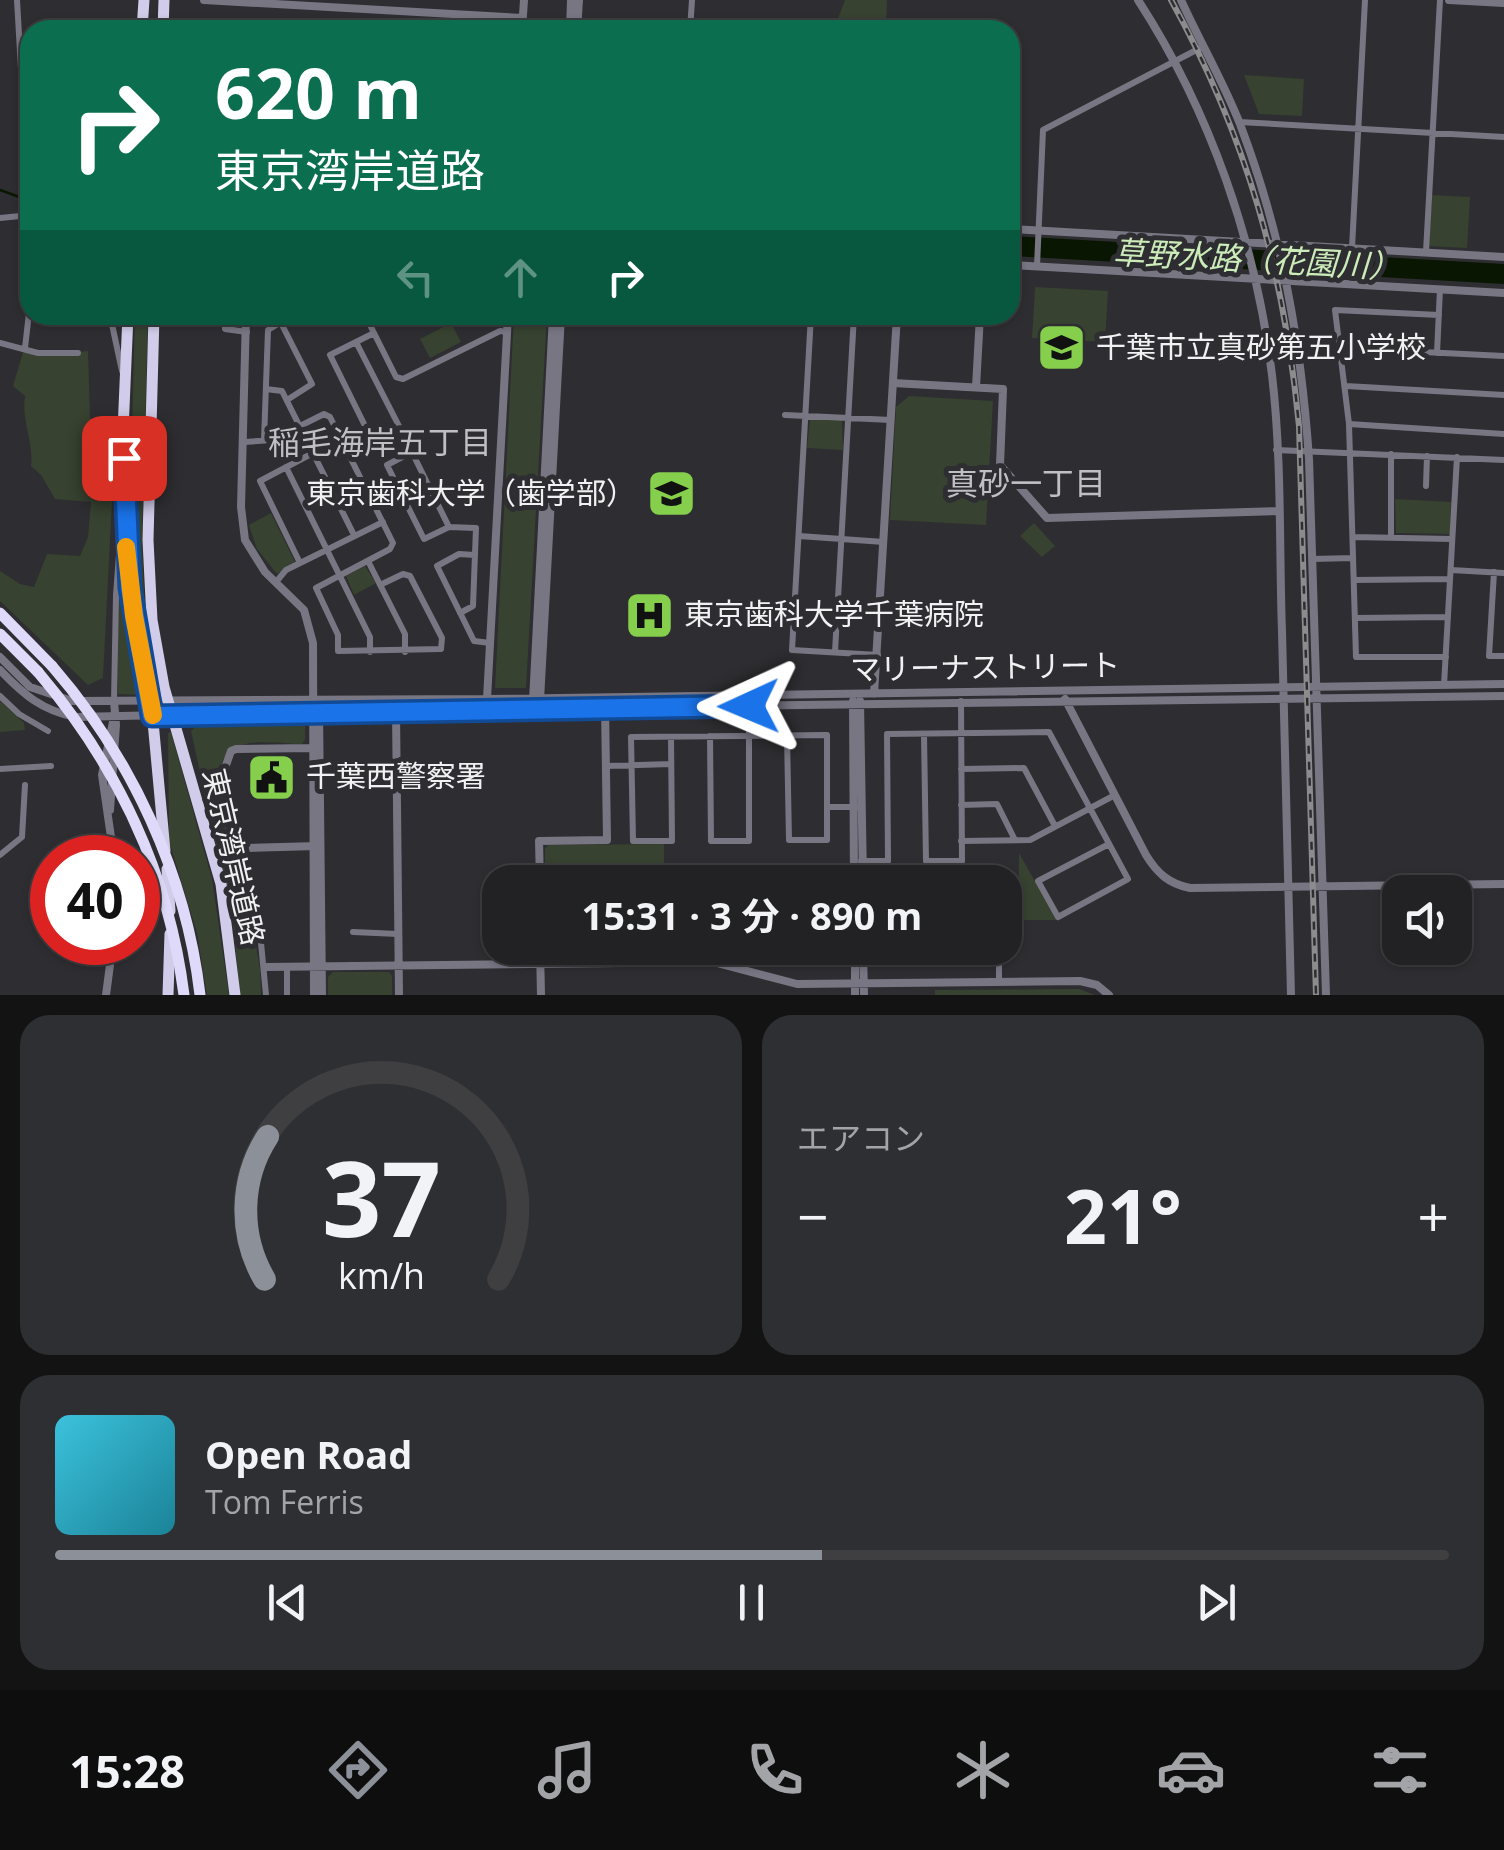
<!DOCTYPE html>
<html lang="ja">
<meta charset="utf-8">
<style>
:root{--surface:#222225;--page:#2e2f32;--text:#f1f3f6;--muted:#a2a4a7;--line:#3f3f42;--accent:#8c9099}
body{margin:0;font-family:"Open Sans","Noto Sans JP",sans-serif;background:var(--page);color:var(--text);height:100vh;display:flex;flex-direction:column;font-size:38px;white-space:nowrap}
*{box-sizing:border-box;margin:0}
p{font-size:32px;color:var(--muted)}
.icon{flex:none;width:55px;height:55px;fill:none;stroke:currentColor;stroke-width:2;stroke-linecap:round;stroke-linejoin:round}
.map{position:relative;height:995px;overflow:hidden}
.sheet{display:flex;flex-direction:column;gap:20px;padding:20px;background:#131314;flex:1}
.sheet>*{flex:none}
.top-card{position:absolute;left:20px;top:20px;width:1000px;height:305px;border-radius:30px;box-shadow:0 2px 8px #0004,0 0 0 2px var(--line);background:#0b6e4f;color:#fff;overflow:hidden}
.controls{position:absolute;left:1382px;top:875px;display:grid;gap:20px}
.controls a{display:grid;place-items:center;width:90px;height:90px;border-radius:20px;background:var(--surface);box-shadow:0 2px 8px #0004,0 0 0 2px var(--line);font-size:50px}
.speed{position:absolute;left:30px;top:835px;display:flex;gap:20px;font-size:50px;font-weight:700;text-align:center}
.speed>*{display:grid;place-content:center;width:130px;height:130px;border-radius:50%;background:var(--surface);box-shadow:0 2px 8px #0004,0 0 0 2px var(--line);line-height:1}
.speed .limit{border:15px solid #d22;background:#fff;color:#111}
.pin{position:absolute;display:grid;place-items:center;width:85px;height:85px;color:#fff;margin:-42px;border-radius:20px;box-shadow:0 5px 15px #0006}
.me{position:absolute;width:110px;margin:-55px;rotate:269deg;stroke-linejoin:round;filter:drop-shadow(0 0 8px #0008)}
.turn{display:flex;align-items:center;gap:35px;height:210px;padding:0 30px;font-size:45px}
.turn .icon{width:130px;height:130px;stroke-width:2.5}
.turn b{display:block;font-size:70px;line-height:85px}
.lanes{display:flex;align-items:center;height:95px;padding:0 30px;background:#0003;justify-content:center;gap:50px;direction:ltr}
.lanes .off{opacity:.35}
.big{font-size:75px;font-weight:700;line-height:1.1}
.sheet .tile{flex:1;display:flex;flex-direction:column;justify-content:center;gap:15px;min-width:0;padding:0 35px;border-radius:30px;background:var(--page)}
.sheet .dial{align-items:center;gap:0}
.dial svg{height:260px;overflow:visible;fill:none;stroke:var(--line);stroke-width:7;stroke-linecap:round;text-anchor:middle}
.dial text{fill:var(--text);stroke:none}
.song{display:flex;align-items:center;gap:30px}
.cover{width:120px;height:120px;border-radius:15px;background:linear-gradient(135deg,hsl(190 70% 55%),hsl(190 70% 35%))}
.played{height:10px;border-radius:5px;background:linear-gradient(90deg,var(--accent) 55%,var(--line) 55%)}
.keys{display:flex;justify-content:space-around;direction:ltr}
.heat{display:flex;justify-content:space-between;align-items:center;font-size:55px;direction:ltr}
.sheet .tiles{flex:1;display:grid;gap:20px;grid-template-columns:1fr 1fr}
.tile:last-child{grid-column:span 2}
.trip{position:absolute;left:482px;top:865px;width:540px;height:100px;border-radius:30px;background:var(--surface);box-shadow:0 2px 8px #0004,0 0 0 2px var(--line);font-weight:700;line-height:100px;text-align:center}
.dock{display:flex;height:160px;justify-content:space-around;align-items:center;background:#0e0e0f;color:var(--muted)}
.dock .icon{width:70px;height:70px}
.dock .selected{color:var(--accent)}
.dock b{font-size:45px;color:var(--text)}
.map>svg:first-child{display:block}
</style>
<div class="map">
<svg width="1504" height="995" viewBox="0 0 1504 995">
<rect width="100%" height="100%" fill="#2e2d31"/>
<path fill="#374230" d="M845,0H887L886,30H837L836,24Z
M1244,75L1304,79L1302,116L1259,114Z
M1432,195L1470,197L1467,248L1429,246Z
M1035,287L1108,291L1105,342L1032,338Z
M135,315H148L142,541L146,646L130,507Z
M514,315H547L526,688H495Z
M451,323L461,342L430,358L420,339Z
M24,349L42,356L88,351L90,418L114,462L103,678L88,685L0,601V571L20,584L34,587L47,554L80,556L88,537L91,502L55,499L41,475L31,466C34,441 21,421 25,396L13,386Z
M909,396L993,401L986,525L890,520L896,407Z
M810,419L842,420L843,450L807,448Z
M1395,499L1451,502L1450,534L1396,533Z
M271,513L295,562L277,574L257,549L249,525Z
M1034,523L1055,546L1042,557L1020,536Z
M365,566L376,583L354,595L346,576Z
M122,573L142,685L140,695L118,694V600Z
M0,701L24,723L25,730L0,732Z
M258,721H302L305,724V740L302,744C274,744 237,734 222,762L260,968L261,995H240L233,923L191,731L196,726L246,725Z
M171,732L212,879L229,995H207L197,933L169,841L168,733Z
M664,844V882H545V849L548,845Z
M1019,853L1057,920H1018Z
M545,948H665V950L549,952Z
M333,972H389L392,976V995H328V977Z
M1079,989L1095,995H935V990Z"/>
<path fill="#091602" d="M1010,236L1504,264V284L1010,256Z"/>
<g fill="none" stroke-linecap="round" stroke-linejoin="round">
<path stroke="#091602" stroke-width="2.5" d="M0,190L22,198"/>
<path stroke="#787683" stroke-width="6" d="M17,0L22,86L30,100
M690,30L692,0
M1239,122L1504,137
M0,218L30,215
M1352,248L1365,0
M1426,252L1440,0
M1037,266L1043,130L1204,46
M110,315L122,371
M225,315V329L247,332
M277,315L312,384L287,400
M365,315L396,377L403,379L500,331L507,332
M811,315L792,650L878,655
M1439,315L1335,310L1349,424L1356,657H1446
M356,342L402,432L375,446L330,355L374,333
M0,343L38,353H78
M25,348L30,304
M1342,348L1504,356
M1437,353L1440,289
M1346,386L1504,395
M266,389L282,391L354,535
M785,415L891,420
M1349,424L1504,434
M402,432L449,527
M264,440L268,330L281,322
M244,442L272,440L324,414L330,417L393,543L390,549L316,588L338,635V651L441,649L442,638L410,576L403,574L380,585
M1276,450L1504,460
M412,452L387,465L424,539L449,527L476,528L473,606L460,613
M286,467L370,637V652
M1426,486L1427,456
M799,536L884,542
M1391,536V454
M1353,537L1452,539
M475,555L459,554L437,566L474,641L490,643
M1312,559L1353,558
M368,561L405,634V652
M300,563L260,481L313,453
M1451,570L1504,573
M1494,572L1489,656H1504
M1354,580L1450,579
M276,582L286,570L383,522
M1355,618L1448,617
M835,652L854,315
M1444,685L1457,457
M0,696L19,714L48,731
M114,701L116,595L121,528
M924,734L926,861H962L961,701
M710,736L711,841H749V705
M671,737L672,841H633L631,737C697,736 762,736 827,735V840H789L787,736
M606,766L671,764
M0,769L51,766
M961,769L1024,768L1055,826
M961,805L997,804L1015,840
M827,807H862
M961,841L1030,840L1115,795
M243,848L259,922L266,995
M0,855L22,837L25,785
M861,861H888L887,734L1049,732L1128,879L1058,917L1038,881L1109,844
M883,882H997
M353,932L398,934
M883,948L885,954L999,953
M999,948V982
M287,966V995"/>
<path stroke="#787683" stroke-width="8" d="M204,0L522,18
M1138,0C1210,111 1256,243 1272,375C1282,459 1279,547 1282,632C1284,753 1287,874 1291,995
M1181,0C1200,42 1223,81 1240,124C1282,235 1301,341 1309,459L1326,995
M1449,0L1504,3
M522,30L524,0
M570,30L571,0
M577,30L579,0
M1010,229L1504,257
M1010,265L1504,293
M246,315L241,507L245,540L265,572L304,610L313,643L314,995
M893,383L1003,389L1000,465L1047,518L1278,511
M976,387L980,315
M0,657L30,687L72,701L487,699L1504,684
M0,670C23,694 42,711 76,717L396,710L1504,696
M874,694L897,315
M487,699L508,315
M1065,699L1146,855C1157,873 1169,884 1190,888L1504,884
M540,700L561,315
M533,701L553,315
M853,701L854,882
M860,701L863,882
M319,708L322,995
M396,710L399,995
M114,717L102,775L114,858
M312,748L236,749L231,751L225,768L243,848L317,846
M110,810L116,725L114,701
M540,882L539,841L607,840L605,705
M540,948L541,995
M855,948V995
M863,948L864,995
M265,967L713,962L797,984L1080,981L1097,985L1109,995
M106,995L113,942"/>
<path stroke="#d0cce9" stroke-width="11" d="M142,30L144,0
M163,30L164,0
M128,315L123,431L127,559L134,616L151,700L165,851
M154,315L148,540L152,620L164,687L221,884L235,995
M167,869L170,911
M168,995L170,934"/>
<path stroke="#dfdafa" stroke-width="11" d="M0,613L52,666
M0,634L38,672"/>
<defs>
<path id="rail" d="M1171,0C1247,137 1284,271 1299,426L1316,995"/>
</defs>
<use href="#rail" stroke="#8c8c8f" stroke-width="6"/>
<use href="#rail" stroke="#2e2d31" stroke-width="2.5" stroke-dasharray="8" stroke-linecap="butt"/>
<path stroke="#dfdafa" stroke-width="11" d="M52,666C131,757 186,874 200,995
M38,672C117,765 169,874 184,995"/>
</g>
<g fill="none" stroke-linecap="round" stroke-linejoin="round">
<defs>
<path id="route" d="M124,458L130,588L152,716L749,706"/>
</defs>
<use href="#route" stroke="#114b97" stroke-width="25"/>
<use href="#route" stroke="#1a73e8" stroke-width="18"/>
<path stroke="#f59e0b" stroke-width="18" d="M126,547L134,616L153,715"/>
</g>
<defs>
<symbol id="school-square" viewBox="-11 -11 22 22"><rect x="-9" y="-9" width="18" height="18" rx="4" fill="#85cf4d" stroke="#2e2d31"/><path d="M0-5L7-2L0 1L-7-2ZM-4 1L0 2.5L4 1V4Q0 6-4 4Z" fill="#111"/></symbol>
<symbol id="university-square" viewBox="-11 -11 22 22"><rect x="-9" y="-9" width="18" height="18" rx="4" fill="#85cf4d" stroke="#2e2d31"/><path d="M0-5L7-2L0 1L-7-2ZM-4 1L0 2.5L4 1V4Q0 6-4 4Z" fill="#111"/></symbol>
<symbol id="hospital-square" viewBox="-11 -11 22 22"><rect x="-9" y="-9" width="18" height="18" rx="4" fill="#85cf4d" stroke="#2e2d31"/><path d="M-5-5h3v3.5h4V-5h3V5h-3V1.5h-4V5h-3Z" fill="#111"/></symbol>
<symbol id="civic-square" viewBox="-11 -11 22 22"><rect x="-9" y="-9" width="18" height="18" rx="4" fill="#85cf4d" stroke="#2e2d31"/><path d="M-.6-6.5H3V-4.5H.6V-3L4-1V1h2V6H-6V1h2V-1L-.6-3ZM-1.2 2.5V6h2.4V2.5Z" fill="#111"/></symbol>
</defs>
<g fill-rule="evenodd">
<use href="#school-square" x="1034" y="320" width="55" height="55"/>
<use href="#university-square" x="644" y="466" width="55" height="55"/>
<use href="#hospital-square" x="622" y="588" width="55" height="55"/>
<use href="#civic-square" x="244" y="750" width="55" height="55"/>
</g>
<g text-anchor="middle" stroke-width="10" stroke-linejoin="round" paint-order="stroke">
<g font-size="30" fill="#f1f1f3" stroke="#2e2d31" text-anchor="start">
<text x="1096" y="358">千葉市立真砂第五小学校</text>
<text x="636" y="504" text-anchor="end">東京歯科大学（歯学部）</text>
<text x="684" y="625">東京歯科大学千葉病院</text>
<text x="306" y="787">千葉西警察署</text>
</g>
<g font-size="30" fill="#f1f1f3" stroke="#2e2d31">
<text transform="translate(985 668) rotate(-1)" y="10">マリーナストリート</text>
<text transform="translate(233 857) rotate(77)" y="10">東京湾岸道路</text>
</g>
<g font-size="32" font-style="italic" fill="#cbebb9" stroke="#2e2d31">
<text transform="translate(1257 260) rotate(3)" y="11">草野水路（花園川）</text>
</g>
<g font-size="32" fill="#bfbfc4" stroke="#2e2d31">
<text x="380" y="454">稲毛海岸五丁目</text>
<text x="1026" y="495">真砂一丁目</text>
</g>
</g>
</svg>
<div class="controls">
<a><svg class="icon" aria-label="sound" viewBox="0 0 24 24"><path d="M4 9h4l5-4v14l-5-4H4zM17 9q2 3 0 6"/></svg></a>
</div>
<div class="speed"><div class="limit">40</div></div>
<div class="pin" style="left:124px;top:458px;background:#d93025"><svg class="icon" aria-label="arrive" viewBox="0 0 24 24"><path d="M6 21V4h12l-3 4 3 4H6"/></svg></div>
<svg class="me" style="left:749px;top:706px" viewBox="-20 -20 40 40"><path d="M0-17L14 15 0 8-14 15z" fill="#1a73e8" stroke="#fff" stroke-width="4"/></svg>
<div class="trip">15:31 · 3 分 · 890 m</div>
<div class="top-card">
<div class="turn"><svg class="icon" aria-label="right" viewBox="0 0 24 24"><path d="M7 20v-9h11M14 6l5 5-5 5"/></svg><div><b>620 m</b>東京湾岸道路</div></div>
<div class="lanes"><svg class="icon off" aria-label="left" viewBox="0 0 24 24"><path d="M17 20v-9H6M10 6l-5 5 5 5"/></svg><svg class="icon off" aria-label="ahead" viewBox="0 0 24 24"><path d="M12 20V5M6 11l6-6 6 6"/></svg><svg class="icon" aria-label="right" viewBox="0 0 24 24"><path d="M7 20v-9h11M14 6l5 5-5 5"/></svg></div>
</div>
</div>
<section class="sheet">
<div class="tiles">
<div class="tile dial"><svg viewBox="0 0 100 80">
<path d="M14 69A42 42 0 1 1 86 69"/>
<path d="M14 69A42 42 0 0 1 15 25" stroke="#8c9099"/>
<text x="50" y="56" font-size="32" font-weight="700">37</text>
<text x="50" y="72" font-size="11">km/h</text>
</svg></div>
<div class="tile"><p>エアコン</p>
<div class="heat"><a>−</a><b class="big">21°</b><a>+</a></div>
</div>
<div class="tile">
<div class="song"><i class="cover"></i><div><b>Open Road</b><p>Tom Ferris</p></div></div>
<div class="played"></div>
<div class="keys"><svg class="icon" aria-label="previous" viewBox="0 0 24 24"><path d="M18 5L8 12l10 7zM5 5v14"/></svg><svg class="icon" aria-label="pause" viewBox="0 0 24 24"><path d="M8 5v14M16 5v14"/></svg><svg class="icon" aria-label="next" viewBox="0 0 24 24"><path d="M6 5l10 7-10 7zM19 5v14"/></svg></div>
</div>
</div>
</section>
<nav class="dock">
<b>15:28</b>
<svg class="icon selected" aria-label="directions" viewBox="0 0 24 24"><path d="M12 3l9 9-9 9-9-9zM9 14v-3h6M13 9l2 2-2 2"/></svg>
<svg class="icon" aria-label="music" viewBox="0 0 24 24"><path d="M9 18V5l10-2v13"/><circle cx="6" cy="18" r="3"/><circle cx="16" cy="16" r="3"/></svg>
<svg class="icon" aria-label="phone" viewBox="0 0 24 24"><path d="M5 4h4l2 5-3 2q2 4 5 5l2-3 5 2v4C11 20 4 13 5 4z"/></svg>
<svg class="icon" aria-label="climate" viewBox="0 0 24 24"><path d="M12 3v18M4 7l16 10M4 17L20 7"/></svg>
<svg class="icon" aria-label="car" viewBox="0 0 24 24"><path d="M5 17H2v-5l4-1 3-4h7l3 4 3 1v5h-3M9 17h6M6 11h13"/><circle cx="7" cy="17" r="2"/><circle cx="17" cy="17" r="2"/></svg>
<svg class="icon" aria-label="filters" viewBox="0 0 24 24"><path d="M4 7h16M4 17h16"/><circle cx="9" cy="7" r="2"/><circle cx="15" cy="17" r="2"/></svg>
</nav>
